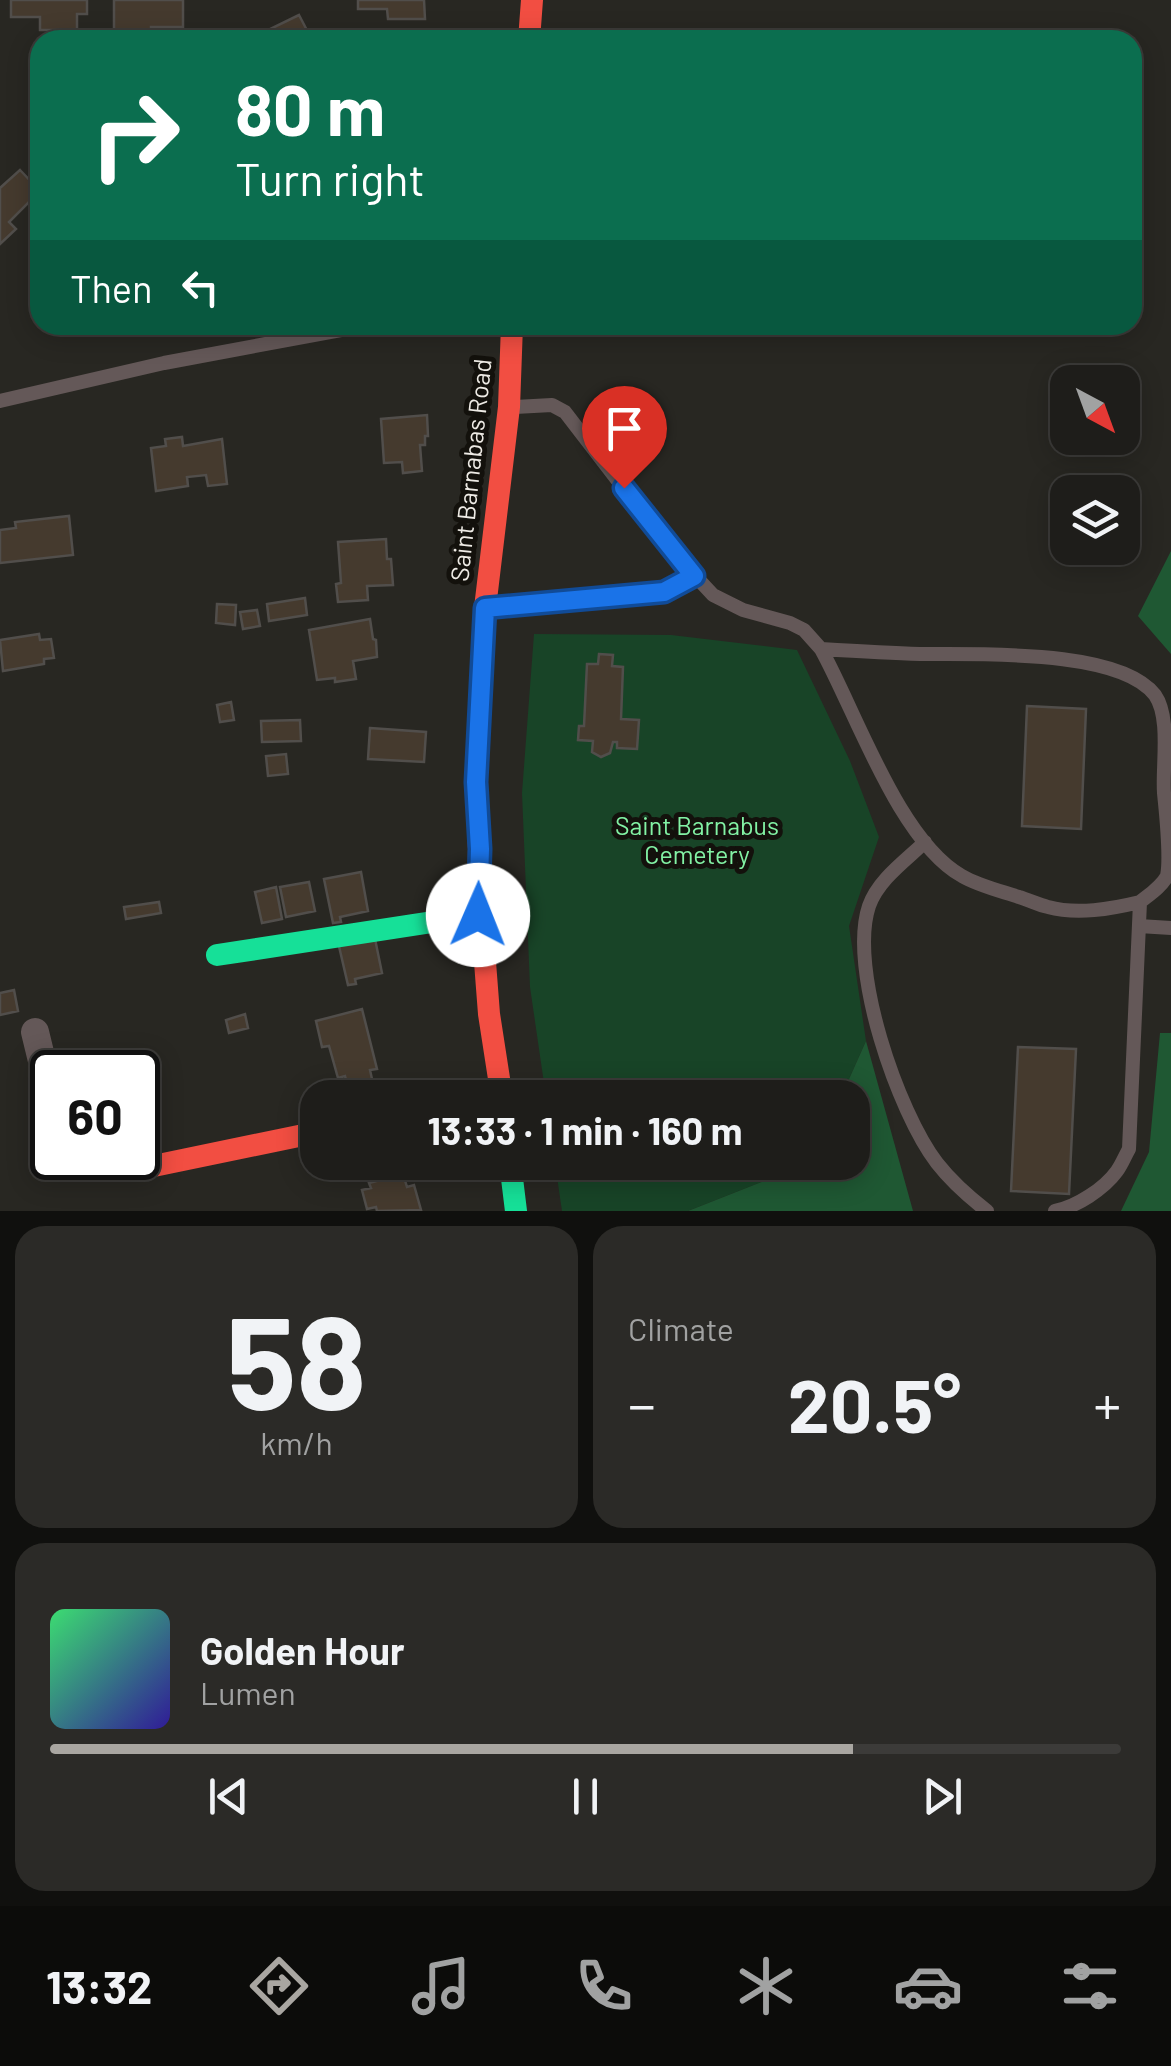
<!DOCTYPE html>
<meta charset="utf-8">
<style>
:root{--surface:#1e1d1a;--page:#2b2a27;--text:#f1f3f6;--muted:#a1a2a2;--line:#3c3b39;--accent:#a9a6a1}
body{margin:0;font-family:Barlow,sans-serif;background:var(--page);color:var(--text);height:100vh;display:flex;flex-direction:column;font-size:38px;white-space:nowrap}
*{box-sizing:border-box;margin:0}
p{font-size:32px;color:var(--muted)}
.icon{flex:none;width:55px;height:55px;fill:none;stroke:currentColor;stroke-width:2;stroke-linecap:round;stroke-linejoin:round}
.map{position:relative;height:1211px;overflow:hidden}
.panel{display:flex;flex-direction:column;gap:15px;padding:15px;background:#10100e;flex:1}
.panel>*{flex:none}
.guide{position:absolute;left:30px;top:30px;width:1112px;height:305px;border-radius:30px;box-shadow:0 5px 25px #0003,0 0 0 2px var(--line);background:#0b6e4f;color:#fff;overflow:hidden}
.needle{width:65px;rotate:139deg}
.buttons{position:absolute;left:1050px;top:365px;display:grid;gap:20px}
.buttons a{display:grid;place-items:center;width:90px;height:90px;border-radius:20px;background:var(--surface);box-shadow:0 5px 25px #0003,0 0 0 2px var(--line);font-size:50px}
.speed{position:absolute;left:30px;top:1050px;display:flex;gap:20px;font-size:50px;font-weight:700;text-align:center}
.speed>*{display:grid;place-content:center;width:130px;height:130px;border-radius:50%;background:var(--surface);box-shadow:0 5px 25px #0003,0 0 0 2px var(--line);line-height:1}
.speed .limit{border:5px solid #111;border-radius:15px;background:#fff;color:#111}
.pin{position:absolute;display:grid;place-items:center;width:85px;height:85px;color:#fff;margin:-102px -42px;border-radius:50% 50% 50% 0;rotate:-45deg;box-shadow:0 0 10px #0007}
.pin .icon{rotate:45deg}
.me{position:absolute;width:110px;margin:-55px;rotate:1deg;stroke-linejoin:round;filter:drop-shadow(0 0 8px #0008)}
.turn{display:flex;align-items:center;gap:35px;height:210px;padding:0 40px;font-size:45px}
.turn .icon{width:130px;height:130px;stroke-width:2.5}
.turn b{display:block;font-size:70px;line-height:85px}
.then{display:flex;align-items:center;height:95px;padding:0 40px;background:#0003;gap:20px;font-size:38px}
.big{font-size:75px;font-weight:700;line-height:1.1}
.panel .widget{flex:1;display:flex;flex-direction:column;justify-content:center;gap:15px;min-width:0;padding:0 35px;border-radius:30px;background:var(--page)}
.panel .dial{align-items:center;gap:0}
.dial b{font-size:130px;line-height:1}
.song{display:flex;align-items:center;gap:30px}
.cover{width:120px;height:120px;border-radius:15px;background:linear-gradient(135deg,hsl(140 70% 55%),hsl(250 70% 35%))}
.played{height:10px;border-radius:5px;background:linear-gradient(90deg,var(--accent) 75%,var(--line) 75%)}
.keys{display:flex;justify-content:space-around;direction:ltr}
.heat{display:flex;justify-content:space-between;align-items:center;font-size:55px;direction:ltr}
.panel .tiles{flex:1;display:grid;gap:15px;grid-template-columns:1fr 1fr}
.widget:last-child{grid-column:span 2}
.trip{position:absolute;left:300px;top:1080px;width:570px;height:100px;border-radius:30px;background:var(--surface);box-shadow:0 5px 25px #0003,0 0 0 2px var(--line);font-weight:700;line-height:100px;text-align:center}
.menu{display:flex;height:160px;justify-content:space-around;align-items:center;background:#0c0c0a;color:var(--muted)}
.menu .icon{width:70px;height:70px}
.menu .on{color:var(--accent)}
.menu b{font-size:45px;color:var(--text)}
.map>svg:first-child{display:block}
</style>
<div class="map">
<svg width="1171" height="1211" viewBox="0 0 1171 1211">
<rect width="100%" height="100%" fill="#282722"/>
<path fill="#184427" d="M534,634L671,635L797,650L850,761L879,837L849,926L866,1041L841,1097H546L530,987L522,793Z
M555,1163H810L688,1211H562Z"/>
<path fill="#1f5833" d="M1171,551V654L1138,616Z
M1160,1033H1171V1211H1121L1149,1152Z
M866,1041L913,1211H688L810,1163L852,1162V1098L841,1097Z"/>
<path fill="#453a2e" stroke="#514e4b" stroke-width="2.5" d="M11,0H87V14H77V30H40V17H11Z
M114,0H183V27H151V37L114,38Z
M358,0H424L425,19H388L387,9H358Z
M299,15L312,40H256L271,31L270,29Z
M20,170L40,191L9,222L16,229L0,244V188Z
M427,415L428,436H425V445H420L422,471L403,473L402,462L384,463L381,419Z
M182,437L183,446L222,439L227,484L208,486L206,475L187,477L188,486L156,491L151,448L166,446L165,439Z
M69,516L73,555L0,563V530L16,528L15,522Z
M386,539L387,559H391L393,585L367,586L368,600L338,602L336,584L341,583L338,542Z
M305,598L307,615L269,621L267,604Z
M217,604L236,605L235,625L216,623Z
M257,610L260,626L243,629L240,612Z
M370,619L373,639L376,640L377,657L353,661L356,679L335,682V678L317,680L309,630Z
M39,634L40,640L51,639L54,658L44,659V664L3,671L0,640Z
M599,654L613,655L612,666L623,667L621,719L639,720L637,749L617,748V742H613L610,753L601,757L592,752L593,741L578,740L579,726H584L587,664H598Z
M231,702L234,720L220,722L217,705Z
M1027,706L1086,709L1081,829L1022,826Z
M300,720L301,741L262,742L261,721Z
M370,728L426,732L424,762L368,759Z
M286,754L288,774L268,776L266,756Z
M361,872L368,911L340,917L341,922L333,923L324,879Z
M309,882L315,911L286,917L280,887Z
M276,887L282,919L262,923L255,892Z
M159,902L161,913L126,919L124,907Z
M374,934L382,973L355,979L356,984L348,985L338,942Z
M14,990L18,1011L0,1015V993Z
M362,1009L377,1069L370,1070L374,1088L350,1094L345,1076L338,1078L329,1046L322,1047L316,1021Z
M245,1014L248,1028L229,1033L226,1020Z
M1018,1047L1076,1049L1069,1194L1011,1191Z
M403,1174L407,1187L414,1185L421,1210L377,1211L376,1207L367,1209L362,1190L371,1188L369,1183Z"/>
<g fill="none" stroke-linecap="round" stroke-linejoin="round">
<path stroke="#645858" stroke-width="14" d="M0,401L164,363L368,325
M515,407L552,405L565,412L672,551L713,595L743,610L790,623L804,630L821,649C854,651 887,653 920,654C976,655 1119,648 1155,695C1171,718 1162,766 1164,793C1166,814 1171,857 1167,876C1161,887 1150,894 1140,902L1129,1149C1125,1156 1122,1164 1117,1171C1104,1189 1076,1207 1055,1211
M491,607L664,592L694,576
M821,649C856,712 899,841 962,876C979,886 1001,891 1019,897C1029,900 1039,905 1048,907C1077,915 1111,909 1140,902
M925,842C905,861 878,880 869,906C848,968 898,1112 937,1163C951,1181 969,1197 987,1211
M1139,926L1171,928"/>
<path stroke="#645858" stroke-width="28" d="M35,1032L52,1102"/>
<path stroke="#16e098" stroke-width="22" d="M217,955L478,915
M510,1162L516,1211"/>
<path stroke="#f24e42" stroke-width="22" d="M529,40L532,0
M502,1098L489,1014L484,949L478,915L479,849L476,781L485,608L509,407L512,325
M84,1158L107,1169L144,1168L318,1132"/>
</g>
<g fill="none" stroke-linecap="round" stroke-linejoin="round">
<defs>
<path id="route" d="M478,915L480,849L476,782L485,608L664,592L694,576L624,488"/>
</defs>
<use href="#route" stroke="#114b97" stroke-width="25"/>
<use href="#route" stroke="#1a73e8" stroke-width="18"/>
</g>
<g text-anchor="middle" stroke-width="10" stroke-linejoin="round" paint-order="stroke">
<g font-size="25" fill="#eeebe5" stroke="#13110c">
<text transform="translate(471 470) rotate(-84)" y="9">Saint Barnabas Road</text>
</g>
<g font-size="25" fill="#83f3a5" stroke="#13110c">
<text x="697" y="835">Saint Barnabus<tspan x="697" dy="29">Cemetery</tspan></text>
</g>
</g>
</svg>
<div class="buttons">
<a><svg class="needle" viewBox="-14 -14 28 28"><path d="M0-13l5 13h-10z" fill="#e53935"/><path d="M0 13l5-13h-10z" fill="#a1a2a2"/></svg></a>
<a><svg class="icon" aria-label="layers" viewBox="0 0 24 24"><path d="M12 4l9 5-9 5-9-5zM3 14l9 5 9-5"/></svg></a>
</div>
<div class="speed"><div class="limit">60</div></div>
<div class="pin" style="left:624px;top:488px;background:#d93025"><svg class="icon" aria-label="arrive" viewBox="0 0 24 24"><path d="M6 21V4h12l-3 4 3 4H6"/></svg></div>
<svg class="me" style="left:478px;top:915px" viewBox="-20 -20 40 40"><circle r="19" fill="#fff"/><path d="M0-13L10 11 0 6-10 11z" fill="#1a73e8"/></svg>
<div class="trip">13:33 · 1 min · 160 m</div>
<div class="guide">
<div class="turn"><svg class="icon" aria-label="right" viewBox="0 0 24 24"><path d="M7 20v-9h11M14 6l5 5-5 5"/></svg><div><b>80 m</b>Turn right</div></div>
<div class="then">Then<svg class="icon" aria-label="left" viewBox="0 0 24 24"><path d="M17 20v-9H6M10 6l-5 5 5 5"/></svg></div>
</div>
</div>
<section class="panel">
<div class="tiles">
<div class="widget dial"><b>58</b><p>km/h</p></div>
<div class="widget"><p>Climate</p>
<div class="heat"><a>−</a><b class="big">20.5°</b><a>+</a></div>
</div>
<div class="widget">
<div class="song"><i class="cover"></i><div><b>Golden Hour</b><p>Lumen</p></div></div>
<div class="played"></div>
<div class="keys"><svg class="icon" aria-label="previous" viewBox="0 0 24 24"><path d="M18 5L8 12l10 7zM5 5v14"/></svg><svg class="icon" aria-label="pause" viewBox="0 0 24 24"><path d="M8 5v14M16 5v14"/></svg><svg class="icon" aria-label="next" viewBox="0 0 24 24"><path d="M6 5l10 7-10 7zM19 5v14"/></svg></div>
</div>
</div>
</section>
<nav class="menu">
<b>13:32</b>
<svg class="icon on" aria-label="directions" viewBox="0 0 24 24"><path d="M12 3l9 9-9 9-9-9zM9 14v-3h6M13 9l2 2-2 2"/></svg>
<svg class="icon" aria-label="music" viewBox="0 0 24 24"><path d="M9 18V5l10-2v13"/><circle cx="6" cy="18" r="3"/><circle cx="16" cy="16" r="3"/></svg>
<svg class="icon" aria-label="phone" viewBox="0 0 24 24"><path d="M5 4h4l2 5-3 2q2 4 5 5l2-3 5 2v4C11 20 4 13 5 4z"/></svg>
<svg class="icon" aria-label="climate" viewBox="0 0 24 24"><path d="M12 3v18M4 7l16 10M4 17L20 7"/></svg>
<svg class="icon" aria-label="car" viewBox="0 0 24 24"><path d="M5 17H2v-5l4-1 3-4h7l3 4 3 1v5h-3M9 17h6M6 11h13"/><circle cx="7" cy="17" r="2"/><circle cx="17" cy="17" r="2"/></svg>
<svg class="icon" aria-label="filters" viewBox="0 0 24 24"><path d="M4 7h16M4 17h16"/><circle cx="9" cy="7" r="2"/><circle cx="15" cy="17" r="2"/></svg>
</nav>
